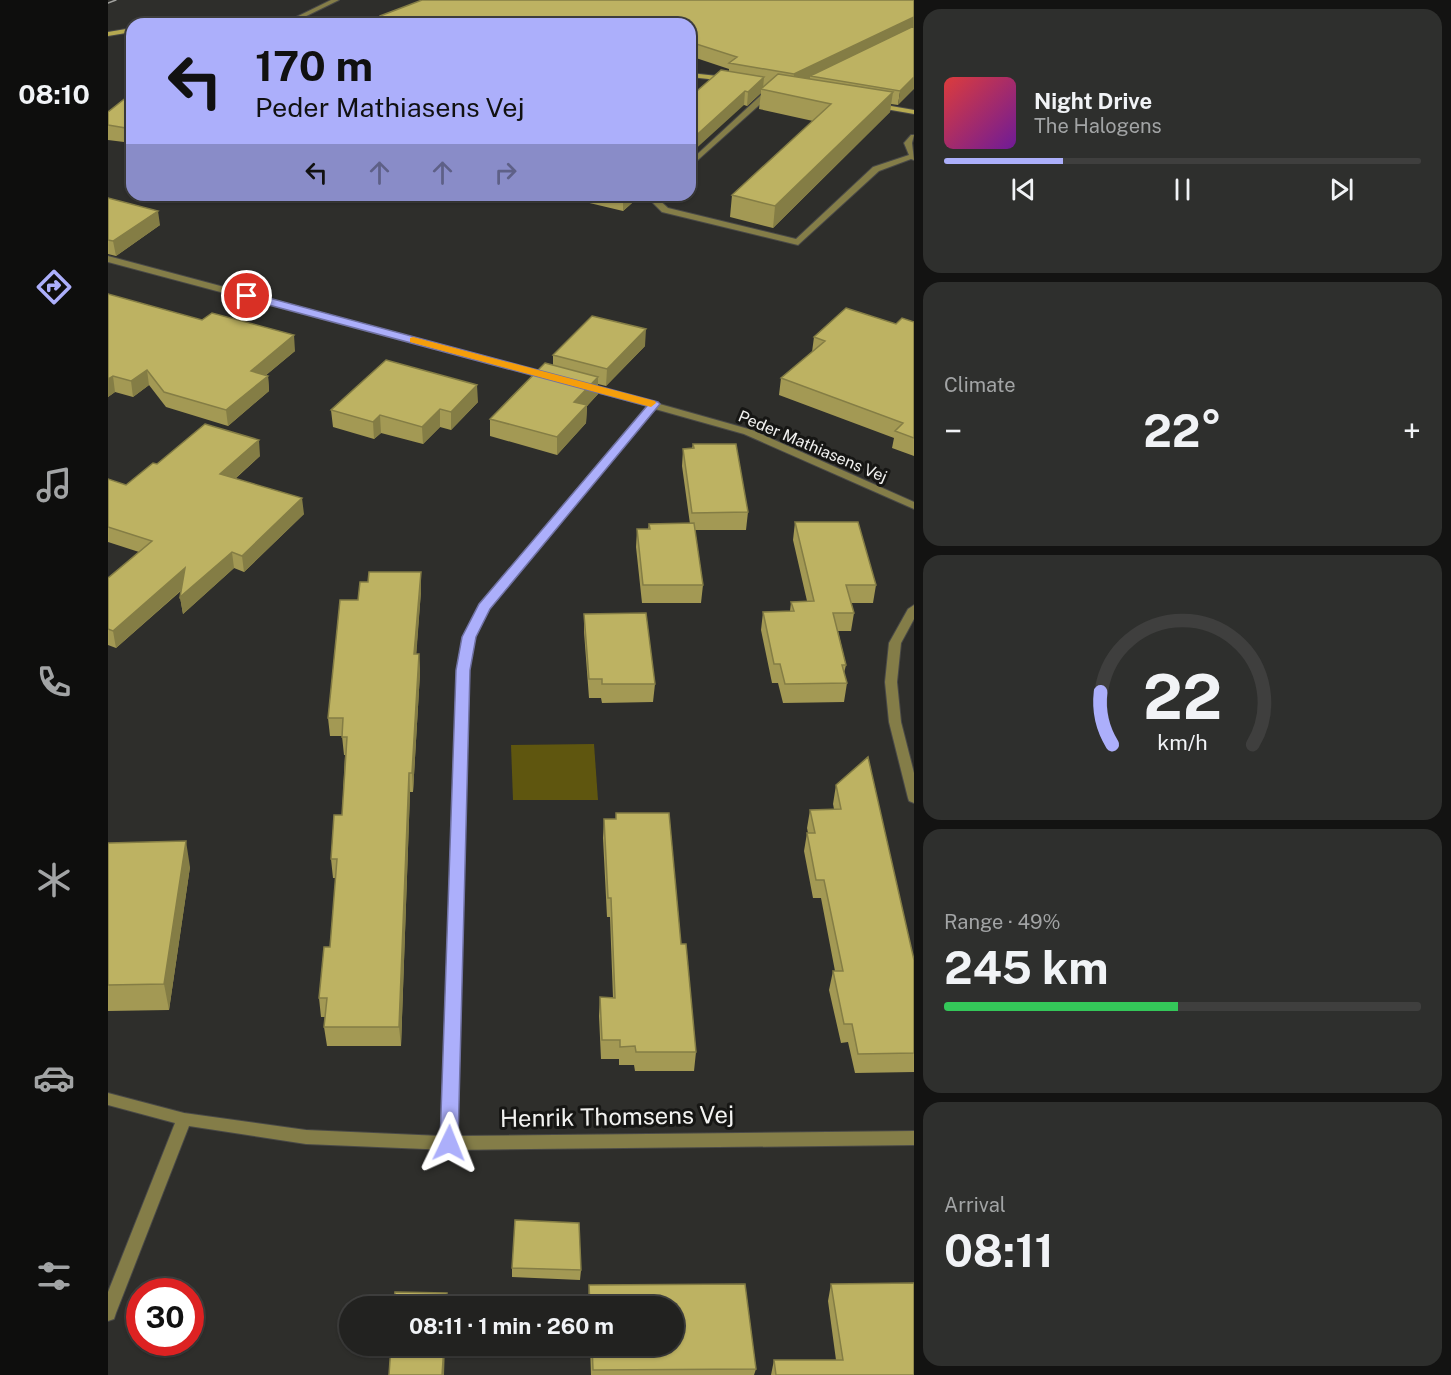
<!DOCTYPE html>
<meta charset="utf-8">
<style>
:root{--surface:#222220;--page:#2e2f2d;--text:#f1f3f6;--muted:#a2a4a5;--line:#3f3f3e;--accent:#acaffb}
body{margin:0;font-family:"Public Sans",sans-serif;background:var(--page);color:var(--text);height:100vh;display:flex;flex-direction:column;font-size:22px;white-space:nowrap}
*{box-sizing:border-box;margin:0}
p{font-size:20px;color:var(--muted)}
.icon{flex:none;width:33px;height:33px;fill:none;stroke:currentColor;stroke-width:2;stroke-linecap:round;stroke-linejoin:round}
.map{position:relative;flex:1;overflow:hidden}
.sheet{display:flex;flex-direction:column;gap:9px;padding:9px;background:#131312;width:537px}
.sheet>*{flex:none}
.hud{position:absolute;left:18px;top:18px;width:570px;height:183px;border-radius:18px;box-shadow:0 2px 4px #0004,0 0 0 2px var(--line);background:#acaffb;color:#111;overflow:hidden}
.speed{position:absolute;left:18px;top:1278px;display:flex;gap:12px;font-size:30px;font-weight:700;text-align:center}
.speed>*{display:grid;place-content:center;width:78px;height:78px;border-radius:50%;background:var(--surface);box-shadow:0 2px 4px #0004,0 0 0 2px var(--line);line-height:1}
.speed .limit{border:9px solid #d22;background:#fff;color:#111}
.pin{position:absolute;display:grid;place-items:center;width:51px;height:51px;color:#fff;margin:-26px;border:3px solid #fff;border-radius:50%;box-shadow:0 2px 6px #0007}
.me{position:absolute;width:66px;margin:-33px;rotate:2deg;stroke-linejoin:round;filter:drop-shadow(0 0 4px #0008)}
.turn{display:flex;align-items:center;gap:21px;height:126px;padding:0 30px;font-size:27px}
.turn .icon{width:78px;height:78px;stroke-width:2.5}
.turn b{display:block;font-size:42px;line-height:51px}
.lanes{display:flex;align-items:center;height:57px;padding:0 30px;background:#0003;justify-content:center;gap:30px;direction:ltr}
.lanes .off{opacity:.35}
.big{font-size:45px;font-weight:700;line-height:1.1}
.sheet .widget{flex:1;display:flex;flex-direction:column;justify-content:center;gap:9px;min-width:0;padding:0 21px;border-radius:18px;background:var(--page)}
.sheet .dial{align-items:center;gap:0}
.dial svg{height:156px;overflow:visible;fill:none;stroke:var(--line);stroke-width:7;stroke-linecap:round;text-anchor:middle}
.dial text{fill:var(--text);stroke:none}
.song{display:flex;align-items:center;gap:18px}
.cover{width:72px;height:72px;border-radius:9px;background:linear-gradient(135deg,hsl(0 70% 55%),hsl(280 70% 35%))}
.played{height:6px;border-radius:3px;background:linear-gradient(90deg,var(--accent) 25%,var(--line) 25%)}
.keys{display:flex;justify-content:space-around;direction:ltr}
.heat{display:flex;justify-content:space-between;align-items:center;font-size:33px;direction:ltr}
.charge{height:9px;border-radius:4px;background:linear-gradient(90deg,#34c759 49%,var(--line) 0)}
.trip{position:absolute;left:231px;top:1296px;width:345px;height:60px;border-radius:30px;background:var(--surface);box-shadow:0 2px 4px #0004,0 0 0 2px var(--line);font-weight:700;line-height:60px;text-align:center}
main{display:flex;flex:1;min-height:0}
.tab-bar{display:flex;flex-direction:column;width:108px;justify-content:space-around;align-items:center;background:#0e0e0d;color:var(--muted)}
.tab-bar .icon{width:42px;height:42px}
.tab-bar .current{color:var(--accent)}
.tab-bar b{font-size:27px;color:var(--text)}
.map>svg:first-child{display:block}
</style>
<main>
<nav class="tab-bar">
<b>08:10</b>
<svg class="icon current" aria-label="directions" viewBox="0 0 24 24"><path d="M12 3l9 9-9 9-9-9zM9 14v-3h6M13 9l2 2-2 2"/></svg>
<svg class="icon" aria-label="music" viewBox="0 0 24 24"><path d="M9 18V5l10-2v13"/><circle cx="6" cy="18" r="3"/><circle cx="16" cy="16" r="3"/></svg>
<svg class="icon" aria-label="phone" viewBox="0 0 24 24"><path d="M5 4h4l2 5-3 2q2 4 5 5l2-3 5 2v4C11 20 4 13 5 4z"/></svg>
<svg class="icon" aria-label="climate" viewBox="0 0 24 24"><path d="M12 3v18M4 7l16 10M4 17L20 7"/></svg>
<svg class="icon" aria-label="car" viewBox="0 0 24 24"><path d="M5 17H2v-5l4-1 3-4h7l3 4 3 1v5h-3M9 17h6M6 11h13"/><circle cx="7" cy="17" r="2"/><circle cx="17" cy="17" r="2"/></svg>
<svg class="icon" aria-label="filters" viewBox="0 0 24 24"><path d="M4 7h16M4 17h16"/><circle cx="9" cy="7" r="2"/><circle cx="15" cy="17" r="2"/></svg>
</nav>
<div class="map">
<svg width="806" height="1375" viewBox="0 0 806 1375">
<rect width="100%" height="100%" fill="#2e2e2b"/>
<path fill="#5f560f" d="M486,744L490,800H405L403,745Z"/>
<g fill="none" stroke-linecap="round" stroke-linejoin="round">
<defs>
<path id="street" d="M223,0H231L182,24H174Z
M661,88L668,90L582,167V161Z
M803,135H806L804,143L806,160L803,159L771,171L690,245L554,212L541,199L544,195H553L550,199L560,208L688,239L765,167L801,155L796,143Z
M0,256L445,375L447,377L445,379H439L0,262Z
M477,383L644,430L806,502V509L636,434L547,409L381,608L367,637L361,670L349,1136L806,1131V1145L341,1150L198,1144L81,1126L8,1313L6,1319L0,1321V1292L67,1123L0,1105V1093L76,1113L198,1130L333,1136L349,670L355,637L372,605L539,406L474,388L472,386Z
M806,605V619L793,643L789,682L793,722L806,773V803L801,801L800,798L781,722L777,682L781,643L800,609Z"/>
<path id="secondary" d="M135,20L166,22L169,24H74L77,22Z
M24,28V32L0,36V32Z
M582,73L619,77L623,79L619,81L582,77Z
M766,103L806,110V114L766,107Z"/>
</defs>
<use href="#street" stroke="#494947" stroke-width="2"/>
<use href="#secondary" stroke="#494947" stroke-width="2"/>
<use href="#street" fill="#847d48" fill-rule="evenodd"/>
<use href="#secondary" fill="#b5a951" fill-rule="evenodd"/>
<path stroke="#a2a29f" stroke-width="1.5" d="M0,3L8,0"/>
</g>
<path fill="#a39954" d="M806,0L790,105L783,104L782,112L665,228L622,217L624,195L705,121L651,109L653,93L639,106L636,105L621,71V69L582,56V24Z
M24,93V143L0,140V112Z
M448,195H533L515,211Z
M0,198L52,225L8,256L0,254Z
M0,294L187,351L158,375L160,376L161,391L120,426L58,407L41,385L25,397L7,392L0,397Z
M806,322V456L784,448L786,438L671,395L673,378L704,352L706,337Z
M537,346L498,386L490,384V394L479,406L478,423L449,455L382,436V419L445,365V355Z
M370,402L343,430L332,427L315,444L273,433L266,439L225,427L223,410Z
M585,444L640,512L638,530H587L595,585L593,603H534L528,547L529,529H540L541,524H582L574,466L575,449L584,448Z
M152,456L127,479L196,514L136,572L126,568L75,614L72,597L74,590L8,648L0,645V578L31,552L0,542V479L18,485L49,464Z
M687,522L768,585L765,603H743L746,613L743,631H730L738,665L736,673L739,683L736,702L675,703L670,683H664L653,630L655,612L682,611L683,602L699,601L685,540Z
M313,591L308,654H311L312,673L305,792H302L293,1046H219L216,1027L217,1017H213L211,998L222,947L228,878H225L223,859L234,815L237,755H236L234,736H222L220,718L250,600Z
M476,614L547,684L545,702L494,703L493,698H481L476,632Z
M728,785L806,960V1072L747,1073L740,1042L733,1043L721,990L725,971H727L713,898H705L696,851L699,833H700L699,828L702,810L726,809L725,804Z
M508,813L573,944L588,1052L586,1071H527L526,1065H511V1059H493L491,1016L492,997L505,998L502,917H499L495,838L496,819H508Z
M0,843L82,867L61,1010L0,1011Z
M404,1268L473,1270L472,1280L404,1277Z
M637,1284L648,1369L646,1375H483L482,1346H566V1306H480L481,1285Z
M723,1284L806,1375H663L666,1360H728L720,1301Z"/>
<path fill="#847d45" d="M806,17V29L702,76V79L685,88L686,74Z
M656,77L655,89H653V93L639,106L640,92Z
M806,77V89L790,105L792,91Z
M637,91L636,105L582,154V141Z
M785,92L782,112L665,228L667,206Z
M517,195H533L515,211V196Z
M50,211L52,225L8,256L5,241Z
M538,329L537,346L498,386L499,369Z
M186,335L187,351L145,386L143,371Z
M39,370L41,385L25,397L23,381Z
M5,376L7,392L0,397V379Z
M160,376L161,391L120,426L118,410Z
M490,377V394L479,406L478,423L449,455V437L466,402Z
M369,385L370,402L343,430V412Z
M332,409V427L315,444L314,427Z
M272,415L273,433L266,439L265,422Z
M151,440L152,456L114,490L112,474Z
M194,498L196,514L136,572L134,556Z
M124,552L126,568L75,614L72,597Z
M77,568L80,584L8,648L5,631Z
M313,572V591L307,673L306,654Z
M311,654L312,673L305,792L304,773Z
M301,773L302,792L293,1046L291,1027Z
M78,841L82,867L61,1010L56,984Z
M336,1346H337L336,1375H334Z"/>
<path fill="#bdb262" stroke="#847d45" stroke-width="1.5" d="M314,0H806V17L686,74L621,63L629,57L582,42V24H265L272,16Z
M806,26V77L792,91L702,76Z
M613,70L656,77L640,92L637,91L582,141V97Z
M670,74L785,92L667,206L624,195L723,104L653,89Z
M24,93V129L0,125V112Z
M0,198L50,211L5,241L0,240Z
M0,294L94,320L104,313L186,335L143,371L160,376L118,410L56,392L39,370L23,381L5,376L0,379Z
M738,308L788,324L794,318L806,322V438L787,431L795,423L673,378L717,341L706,337Z
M484,316L538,329L499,369L445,355Z
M278,360L369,385L343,412L332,409L314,427L272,415L265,422L223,410Z
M437,363L490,377L466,402L479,405L449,437L382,419Z
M97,424L151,440L112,474L194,498L134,556L124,552L72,597L77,568L5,631L0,629V578L44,541L0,527V479L18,485L45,463L49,464Z
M585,444H628L640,512L584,513L575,449L586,448Z
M687,522H750L768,585H738L746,613H725L738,665H734L739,683L677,684L672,664H666L655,612L686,611L683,602L706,601Z
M586,523L595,585H535L529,529H542L541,524Z
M261,572H313L306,654H311L304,773H301L291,1027H216L219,998H211L216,947H222L229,859H223L226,815H234L239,737H234L235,718H220L232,600H250L252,582H260Z
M538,613L547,684H494V679H481L476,614Z
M760,757L806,960V1053L750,1054L744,1024H736L725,971H735L716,880H708L699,833H707L702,810L733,809L728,785Z
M508,813H561L573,944H578L588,1052H528L527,1046L512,1047V1040H494L492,997L507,998L503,898H500L496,819H508Z
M78,841L56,984L0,985V843Z
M407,1220L471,1223L473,1270L404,1268Z
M806,1283V1375H668L666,1360H735L723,1284Z
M637,1284L648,1369L485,1370L484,1346H566V1306H482L481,1285Z
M287,1292L339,1293L338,1306H286Z
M283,1346H336L334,1375H281Z"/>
<path fill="#acaffb" stroke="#7072a3" stroke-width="1.5" d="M135,293H142L550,402L552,404L382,609L368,637L362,670L350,1143L348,1149L341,1151L335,1149L332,1143L348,670L354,637L371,604L539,406L135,298Z"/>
<path fill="#f59e0b" d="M305,337L547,401L548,403L543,407L302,342V338Z"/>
<g text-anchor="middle" stroke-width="6" stroke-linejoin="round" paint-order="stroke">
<g font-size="16" fill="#f2f2f0" stroke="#161614">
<text transform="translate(705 446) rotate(23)" y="6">Peder Mathiasens Vej</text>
</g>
<g font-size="24" fill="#f2f2f0" stroke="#161614">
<text transform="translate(509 1117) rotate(-1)" y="8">Henrik Thomsens Vej</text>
</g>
</g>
</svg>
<div class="speed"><div class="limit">30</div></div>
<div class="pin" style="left:139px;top:296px;background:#d93025"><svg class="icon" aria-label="arrive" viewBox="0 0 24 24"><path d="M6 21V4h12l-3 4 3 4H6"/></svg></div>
<svg class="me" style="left:341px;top:1143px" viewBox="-20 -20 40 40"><path d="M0-17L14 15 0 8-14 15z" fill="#acaffb" stroke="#fff" stroke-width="4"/></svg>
<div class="trip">08:11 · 1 min · 260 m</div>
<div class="hud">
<div class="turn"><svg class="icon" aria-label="left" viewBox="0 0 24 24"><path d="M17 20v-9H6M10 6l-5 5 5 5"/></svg><div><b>170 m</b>Peder Mathiasens Vej</div></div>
<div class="lanes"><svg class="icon" aria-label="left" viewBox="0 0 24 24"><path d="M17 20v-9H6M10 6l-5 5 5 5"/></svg><svg class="icon off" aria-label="ahead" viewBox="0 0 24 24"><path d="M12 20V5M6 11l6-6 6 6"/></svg><svg class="icon off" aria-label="ahead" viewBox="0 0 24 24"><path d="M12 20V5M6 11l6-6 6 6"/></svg><svg class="icon off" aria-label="right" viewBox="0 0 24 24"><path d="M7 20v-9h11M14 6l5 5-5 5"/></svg></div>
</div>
</div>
<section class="sheet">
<div class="widget">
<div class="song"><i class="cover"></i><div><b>Night Drive</b><p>The Halogens</p></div></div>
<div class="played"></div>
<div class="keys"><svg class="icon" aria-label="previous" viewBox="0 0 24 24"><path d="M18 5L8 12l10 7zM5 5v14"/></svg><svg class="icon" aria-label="pause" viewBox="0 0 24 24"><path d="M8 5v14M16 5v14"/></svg><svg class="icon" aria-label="next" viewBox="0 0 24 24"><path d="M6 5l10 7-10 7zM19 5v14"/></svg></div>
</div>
<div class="widget"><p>Climate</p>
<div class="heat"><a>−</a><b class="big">22°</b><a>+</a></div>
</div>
<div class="widget dial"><svg viewBox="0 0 100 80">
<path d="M14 69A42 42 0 1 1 86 69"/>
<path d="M14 69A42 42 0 0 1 8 42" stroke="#acaffb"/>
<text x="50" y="56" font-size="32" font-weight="700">22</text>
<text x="50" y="72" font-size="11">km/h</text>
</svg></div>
<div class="widget"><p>Range · 49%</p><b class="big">245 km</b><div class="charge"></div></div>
<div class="widget"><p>Arrival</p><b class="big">08:11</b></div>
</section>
</main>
